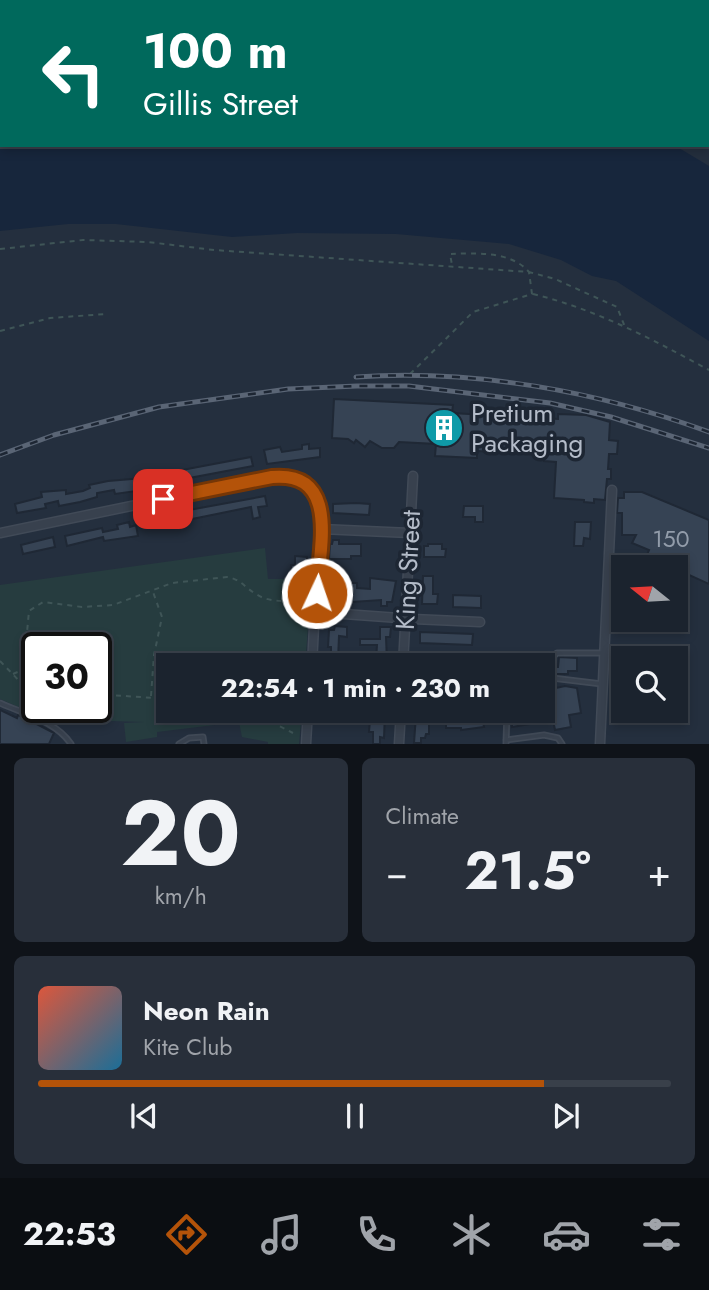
<!DOCTYPE html>
<meta charset="utf-8">
<style>
:root{--surface:#1b232e;--page:#282f3a;--text:#f1f3f6;--muted:#a0a4aa;--line:#39404a;--accent:#b45309}
body{margin:0;font-family:Jost,sans-serif;background:var(--page);color:var(--text);height:100vh;display:flex;flex-direction:column;font-size:26px;white-space:nowrap}
*{box-sizing:border-box;margin:0}
p{font-size:23px;color:var(--muted)}
.icon{flex:none;width:38px;height:38px;fill:none;stroke:currentColor;stroke-width:2;stroke-linecap:round;stroke-linejoin:round}
.map{position:relative;height:744px;overflow:hidden}
.side{display:flex;flex-direction:column;gap:14px;padding:14px;background:#0f1319;flex:1}
.side>*{flex:none}
.top-card{position:absolute;left:0px;top:0px;width:710px;height:147px;box-shadow:0 4px 10px #0003,0 0 0 2px var(--line);background:#00695c;color:#fff;overflow:hidden}
.needle{width:46px;rotate:288deg}
.tools{position:absolute;left:611px;top:555px;display:grid;gap:14px}
.tools a{display:grid;place-items:center;width:77px;height:77px;border-radius:0px;background:var(--surface);box-shadow:0 4px 10px #0003,0 0 0 2px var(--line);font-size:35px}
.speed{position:absolute;left:21px;top:632px;display:flex;gap:14px;font-size:35px;font-weight:700;text-align:center}
.speed>*{display:grid;place-content:center;width:91px;height:91px;border-radius:50%;background:var(--surface);box-shadow:0 4px 10px #0003,0 0 0 2px var(--line);line-height:1}
.speed .limit{border:4px solid #111;border-radius:10px;background:#fff;color:#111}
.pin{position:absolute;display:grid;place-items:center;width:60px;height:60px;color:#fff;margin:-30px;border-radius:14px;box-shadow:0 4px 10px #0006}
.me{position:absolute;width:77px;margin:-38px;rotate:3deg;stroke-linejoin:round;filter:drop-shadow(0 0 5px #0008)}
.turn{display:flex;align-items:center;gap:24px;height:147px;padding:0 28px;font-size:32px}
.turn .icon{width:91px;height:91px;stroke-width:2.5}
.turn b{display:block;font-size:49px;line-height:60px}
.big{font-size:52px;font-weight:700;line-height:1.1}
.side .tile{flex:1;display:flex;flex-direction:column;justify-content:center;gap:10px;min-width:0;padding:0 24px;border-radius:10px;background:var(--page)}
.side .dial{align-items:center;gap:0}
.dial b{font-size:91px;line-height:1}
.song{display:flex;align-items:center;gap:21px}
.cover{width:84px;height:84px;border-radius:10px;background:linear-gradient(135deg,hsl(10 70% 55%),hsl(200 70% 35%))}
.played{height:7px;border-radius:4px;background:linear-gradient(90deg,var(--accent) 80%,var(--line) 80%)}
.keys{display:flex;justify-content:space-around;direction:ltr}
.heat{display:flex;justify-content:space-between;align-items:center;font-size:38px;direction:ltr}
.side .tiles{flex:1;display:grid;gap:14px;grid-template-columns:1fr 1fr}
.tile:last-child{grid-column:span 2}
.trip{position:absolute;left:156px;top:653px;width:399px;height:70px;border-radius:0px;background:var(--surface);box-shadow:0 4px 10px #0003,0 0 0 2px var(--line);font-weight:700;line-height:70px;text-align:center}
.tab-bar{display:flex;height:112px;justify-content:space-around;align-items:center;background:#0b0e12;color:var(--muted)}
.tab-bar .icon{width:49px;height:49px}
.tab-bar .active{color:var(--accent)}
.tab-bar b{font-size:32px;color:var(--text)}
.map>svg:first-child{display:block}
</style>
<div class="map">
<svg width="709" height="744" viewBox="0 0 709 744">
<rect width="100%" height="100%" fill="#242f3e"/>
<path fill="#263c3f" fill-rule="evenodd" d="M265,548L268,579H312L305,665H168V710L302,711L299,744H268V742L242,737L239,722L157,732V737L126,742L124,723L144,722L46,719L0,699V585ZM37,648H96V707H37Z"/>
<path fill="#17263c" d="M0,74H2V145H674L709,166V341L616,281L592,276L561,260L509,244L396,234L297,233L232,237L116,224H68L0,231Z"/>
<g fill="none" stroke-linecap="round" stroke-linejoin="round">
<path stroke="#17263c" stroke-width="2.5" d="M617,2L618,0"/>
</g>
<path fill="#364354" stroke="#1f2835" stroke-width="2" d="M334,399L453,405L452,413L558,419V414L586,415L610,422L609,440L618,441L617,454H609L608,469H611V479H607L605,500L594,499V503L584,502V500L554,498L556,462L544,461V454L477,451V458L435,456L436,444L399,442L394,448H382L370,441L365,447L356,440L354,443L348,439L332,438Z
M309,444V449L320,448V457L267,464L264,450L280,447L282,452L302,449V445Z
M251,457L253,466L168,482L166,473Z
M151,472V489L115,494L114,490L97,493V497L80,502L59,506L58,501L45,504L46,508L17,513L15,504L42,497L41,492L66,490V494L83,491L90,488L89,485L108,481L143,478L142,474Z
M624,492H642L709,520V584L676,569V567H670L646,557L649,550L632,543L636,535H622V513H617L618,498H624Z
M265,496L267,506L258,507L260,517L253,519L251,507L148,528L146,520L152,519L151,517Z
M356,503L370,504L369,515L333,513V504Z
M464,506H483V522H475V517H463Z
M129,522L130,527L136,525L138,536L104,541L103,537L67,546L65,536L102,528L103,532L118,529L117,525Z
M575,522H591L590,539L584,538L583,546H574Z
M53,537L55,547L23,554L21,545Z
M333,540H339V544H361V556H351V559H329L330,544H332Z
M428,544H442V549H446L445,557H424V546H428Z
M295,556L307,557V572H297V578H291V565H295Z
M423,576H433V594H438L437,604H422Z
M370,578L396,581L392,602H387V606H381V600L352,602L350,583H357V588L370,589Z
M453,595L481,596V608L453,607Z
M335,626L347,627V637L339,636L338,661H331V647H328L329,630H334Z
M380,627H391L390,637H386L387,662L376,661L377,645H360V639H380Z
M420,632L473,634L472,645L420,643Z
M559,657L577,658V671H568V674H554V667H558Z
M565,686L577,688L581,713L569,715L571,727L555,730L553,720L512,727L511,710H542V691Z
M0,710L17,718L18,715L27,719L54,733L49,744H0Z
M364,711L385,712L384,738L380,737V744H373V732H369L370,720H364Z
M416,715L483,721L484,727L461,730V728H446V724L429,722V734H426L425,738H421V743H414Z"/>
<g fill="none" stroke-linecap="round" stroke-linejoin="round">
<defs>
<path id="service" d="M602,684L552,678L549,675L551,658L557,653H603
M542,687L553,686
M0,703C24,714 56,721 71,744
M506,740L544,735L558,738L562,744
M179,744L189,738L203,737L204,744
M506,744L507,710"/>
<path id="minor" d="M194,0L197,2
M279,0L280,2
M556,2V0
M709,10V9
M321,529L410,533
M0,533L272,477C300,475 317,482 320,512L312,665
M316,612L413,619L480,622
M403,665L413,476
M306,744L308,710
M399,744L401,710
M600,744L612,490"/>
</defs>
<use href="#service" stroke="#414a57" stroke-width="7"/>
<use href="#minor" stroke="#414a57" stroke-width="11"/>
<path stroke="#3f5557" stroke-width="2" stroke-dasharray="5 5" stroke-linecap="butt" d="M0,249L83,240L148,242L214,250L529,272L555,279L617,307L625,327
M533,294C595,309 652,339 709,370
M0,331L50,318L106,314
M410,374L473,312L532,294L529,272C511,251 476,253 450,254L452,265
M287,603L300,618
M0,661L28,690L37,693
M13,674L20,671L24,664L29,611L43,602L82,607L113,605L172,583L227,577C241,579 245,588 256,594C269,603 287,601 301,600
M96,694L168,699
M151,696L154,655L162,617L153,592
M233,710L263,718L293,733
M249,712L262,710"/>
<use href="#service" stroke="#38414e" stroke-width="3.5"/>
<use href="#minor" stroke="#38414e" stroke-width="8"/>
<defs>
<path id="rail" d="M356,377C475,369 597,391 709,432
M0,455L54,435L159,407L288,389L357,386H409L550,403L611,417L709,448"/>
</defs>
<use href="#rail" stroke="#5a6575" stroke-width="5"/>
<use href="#rail" stroke="#1d2633" stroke-width="2.5" stroke-dasharray="8" stroke-linecap="butt"/>
</g>
<g fill="none" stroke-linecap="round" stroke-linejoin="round">
<defs>
<path id="route" d="M163,499L272,477C341,471 319,549 317,593"/>
</defs>
<use href="#route" stroke="#753606" stroke-width="18"/>
<use href="#route" stroke="#b45309" stroke-width="12"/>
</g>
<defs>
<symbol id="building-disc" viewBox="-11 -11 22 22"><circle r="9.5" fill="#0f9aa8" stroke="#1d2633"/><path d="M-4-6H4V6H1V3H-1V6H-4ZM-2.5-4.3h1.7v1.8h-1.7ZM.8-4.3h1.7v1.8H.8ZM-2.5-1h1.7V.8h-1.7ZM.8-1h1.7V.8H.8Z" fill="#fff"/></symbol>
</defs>
<g fill-rule="evenodd">
<use href="#building-disc" x="422" y="406" width="44" height="44"/>
</g>
<g text-anchor="middle" stroke-width="7" stroke-linejoin="round" paint-order="stroke">
<g font-size="23" fill="#929caa">
<text x="671" y="547">150</text>
</g>
<g font-size="26" fill="#b4bcc9" stroke="#1d2633" text-anchor="start">
<text x="471" y="422">Pretium<tspan x="471" dy="30">Packaging</tspan></text>
</g>
<g font-size="26" fill="#b4bcc9" stroke="#1d2633">
<text transform="translate(408 570) rotate(-87)" y="9">King Street</text>
</g>
</g>
</svg>
<div class="tools">
<a><svg class="needle" viewBox="-14 -14 28 28"><path d="M0-13l5 13h-10z" fill="#e53935"/><path d="M0 13l5-13h-10z" fill="#a0a4aa"/></svg></a>
<a><svg class="icon" aria-label="search" viewBox="0 0 24 24"><circle cx="10" cy="10" r="6"/><path d="M15 15l6 6"/></svg></a>
</div>
<div class="speed"><div class="limit">30</div></div>
<div class="pin" style="left:163px;top:499px;background:#d93025"><svg class="icon" aria-label="arrive" viewBox="0 0 24 24"><path d="M6 21V4h12l-3 4 3 4H6"/></svg></div>
<svg class="me" style="left:317px;top:593px" viewBox="-20 -20 40 40"><circle r="17" fill="#b45309" stroke="#fff" stroke-width="3"/><path d="M0-11L8 9 0 5-8 9z" fill="#fff"/></svg>
<div class="trip">22:54 · 1 min · 230 m</div>
<div class="top-card">
<div class="turn"><svg class="icon" aria-label="left" viewBox="0 0 24 24"><path d="M17 20v-9H6M10 6l-5 5 5 5"/></svg><div><b>100 m</b>Gillis Street</div></div>
</div>
</div>
<section class="side">
<div class="tiles">
<div class="tile dial"><b>20</b><p>km/h</p></div>
<div class="tile"><p>Climate</p>
<div class="heat"><a>−</a><b class="big">21.5°</b><a>+</a></div>
</div>
<div class="tile">
<div class="song"><i class="cover"></i><div><b>Neon Rain</b><p>Kite Club</p></div></div>
<div class="played"></div>
<div class="keys"><svg class="icon" aria-label="previous" viewBox="0 0 24 24"><path d="M18 5L8 12l10 7zM5 5v14"/></svg><svg class="icon" aria-label="pause" viewBox="0 0 24 24"><path d="M8 5v14M16 5v14"/></svg><svg class="icon" aria-label="next" viewBox="0 0 24 24"><path d="M6 5l10 7-10 7zM19 5v14"/></svg></div>
</div>
</div>
</section>
<nav class="tab-bar">
<b>22:53</b>
<svg class="icon active" aria-label="directions" viewBox="0 0 24 24"><path d="M12 3l9 9-9 9-9-9zM9 14v-3h6M13 9l2 2-2 2"/></svg>
<svg class="icon" aria-label="music" viewBox="0 0 24 24"><path d="M9 18V5l10-2v13"/><circle cx="6" cy="18" r="3"/><circle cx="16" cy="16" r="3"/></svg>
<svg class="icon" aria-label="phone" viewBox="0 0 24 24"><path d="M5 4h4l2 5-3 2q2 4 5 5l2-3 5 2v4C11 20 4 13 5 4z"/></svg>
<svg class="icon" aria-label="climate" viewBox="0 0 24 24"><path d="M12 3v18M4 7l16 10M4 17L20 7"/></svg>
<svg class="icon" aria-label="car" viewBox="0 0 24 24"><path d="M5 17H2v-5l4-1 3-4h7l3 4 3 1v5h-3M9 17h6M6 11h13"/><circle cx="7" cy="17" r="2"/><circle cx="17" cy="17" r="2"/></svg>
<svg class="icon" aria-label="filters" viewBox="0 0 24 24"><path d="M4 7h16M4 17h16"/><circle cx="9" cy="7" r="2"/><circle cx="15" cy="17" r="2"/></svg>
</nav>
